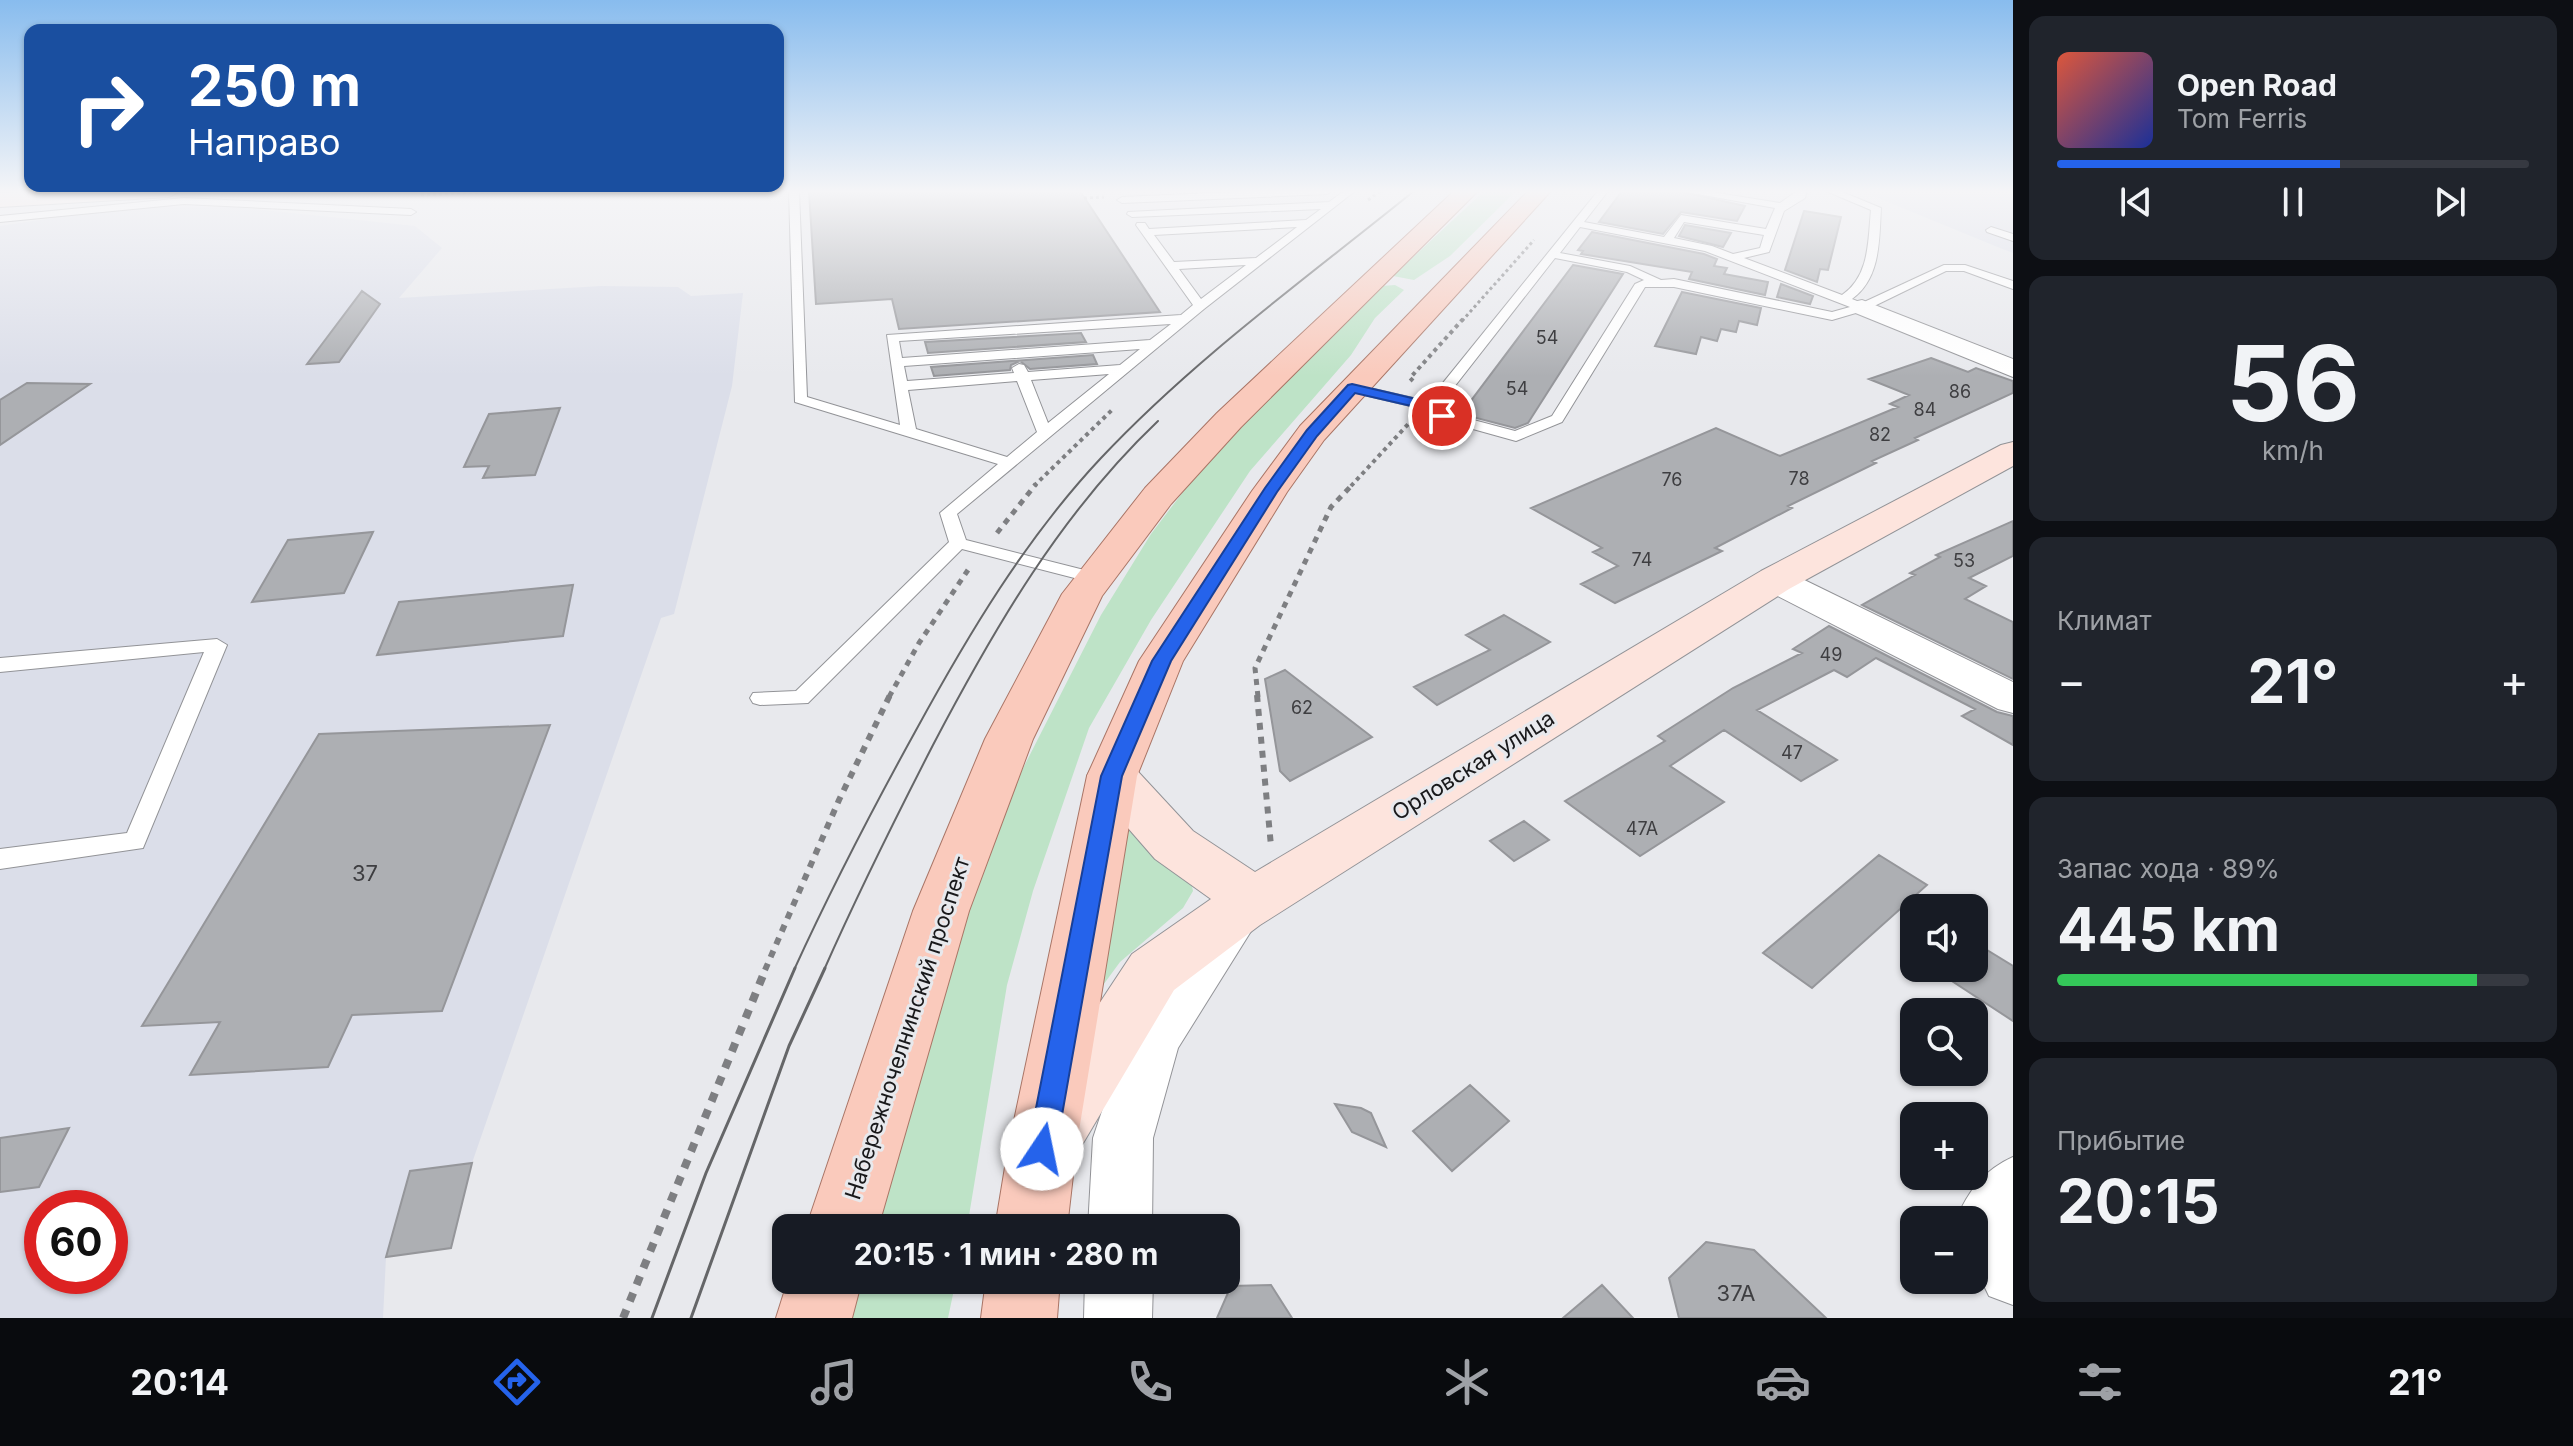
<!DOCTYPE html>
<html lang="ru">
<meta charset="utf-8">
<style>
:root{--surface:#171b24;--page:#20242c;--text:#f1f3f6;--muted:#9ea1a6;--line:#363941;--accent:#2563eb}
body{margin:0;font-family:Inter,sans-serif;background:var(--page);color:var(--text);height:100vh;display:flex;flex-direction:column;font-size:30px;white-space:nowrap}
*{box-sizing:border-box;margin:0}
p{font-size:26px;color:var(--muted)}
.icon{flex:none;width:44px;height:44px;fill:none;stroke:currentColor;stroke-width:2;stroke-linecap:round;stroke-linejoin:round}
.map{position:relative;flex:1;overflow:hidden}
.panel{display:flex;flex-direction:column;gap:16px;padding:16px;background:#0d0f14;width:560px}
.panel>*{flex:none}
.guide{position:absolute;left:24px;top:24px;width:760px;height:168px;border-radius:16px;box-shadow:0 2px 6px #0004;background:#1a4fa0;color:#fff;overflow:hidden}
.fabs{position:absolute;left:1900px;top:894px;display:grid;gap:16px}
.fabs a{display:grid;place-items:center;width:88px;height:88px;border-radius:16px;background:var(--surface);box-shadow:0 2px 6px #0004;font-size:40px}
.speed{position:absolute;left:24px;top:1190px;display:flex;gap:16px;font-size:40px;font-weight:700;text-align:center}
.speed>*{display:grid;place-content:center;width:104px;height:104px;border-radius:50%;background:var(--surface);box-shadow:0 2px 6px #0004;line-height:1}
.speed .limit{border:12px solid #d22;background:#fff;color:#111}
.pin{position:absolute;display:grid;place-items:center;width:68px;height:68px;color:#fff;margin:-34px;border:4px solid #fff;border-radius:50%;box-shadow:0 2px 8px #0007}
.me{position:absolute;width:88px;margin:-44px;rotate:11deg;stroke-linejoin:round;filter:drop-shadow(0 0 6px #0008)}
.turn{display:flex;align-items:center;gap:28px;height:168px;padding:0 32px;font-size:36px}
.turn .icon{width:104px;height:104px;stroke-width:2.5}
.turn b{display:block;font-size:56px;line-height:68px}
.big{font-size:60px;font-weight:700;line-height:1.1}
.panel .tile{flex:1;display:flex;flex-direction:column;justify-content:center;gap:12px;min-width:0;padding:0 28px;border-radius:16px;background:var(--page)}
.panel .dial{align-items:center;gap:0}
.dial b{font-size:104px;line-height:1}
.song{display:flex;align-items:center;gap:24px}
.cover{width:96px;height:96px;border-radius:12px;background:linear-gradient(135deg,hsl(10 70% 55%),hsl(230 70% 35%))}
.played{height:8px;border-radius:4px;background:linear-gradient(90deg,var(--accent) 60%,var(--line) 60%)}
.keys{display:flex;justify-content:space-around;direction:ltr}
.heat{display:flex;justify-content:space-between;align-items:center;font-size:44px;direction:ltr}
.charge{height:12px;border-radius:6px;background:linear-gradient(90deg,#34c759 89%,var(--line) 0)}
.trip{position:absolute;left:772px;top:1214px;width:468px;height:80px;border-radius:16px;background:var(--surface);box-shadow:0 2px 6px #0004;font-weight:700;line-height:80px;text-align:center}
.tab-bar{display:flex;height:128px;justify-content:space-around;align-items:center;background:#090b0e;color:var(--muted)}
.tab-bar .icon{width:56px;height:56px}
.tab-bar .on{color:var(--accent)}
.tab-bar b{font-size:36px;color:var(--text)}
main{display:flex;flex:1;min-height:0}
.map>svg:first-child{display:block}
</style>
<main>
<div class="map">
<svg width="2013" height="1318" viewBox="0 0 2013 1318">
<rect width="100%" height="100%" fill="#e8e9ed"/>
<path fill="#dbdee9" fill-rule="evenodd" d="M1861,191H2013V253L2000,248Z
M133,206L234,207L415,226L442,248L399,298L601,286L678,287L691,296L743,293L732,386L674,614L661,618L472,1163L451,1248L386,1257L383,1318H0V226ZM42,1208H110V1276H42Z"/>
<path fill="#bee3c7" d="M1484,191H1516L1450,256L1414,280L1393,276Z
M1395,285L1404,290L1375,318L1351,355L1250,471L1151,620L1089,728L1033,891L1007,985L967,1228H874L957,923L1012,790L1101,615L1151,534L1202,467L1252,412L1381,286Z
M1127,823L1189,872L1193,891L1183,908L1120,962L1087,1007Z
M860,1280H956L948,1318H851Z"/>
<path fill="#adafb3" stroke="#95969a" stroke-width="2" d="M809,191H1080L1160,312L899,329L892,299L816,304Z
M1622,191H1678L1745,206L1737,221L1681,212L1663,234L1599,222Z
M1804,211L1841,217L1828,270L1820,269L1817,282L1785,270Z
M1685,225L1731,233L1723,247L1679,236Z
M1592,232L1704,254L1717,259L1714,266L1727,268L1724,274L1768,282L1765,295L1689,279L1692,272L1581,254L1583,251L1578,250Z
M1573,265L1623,274L1528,423L1515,428L1461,414Z
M1781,284L1813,296L1810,304L1777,297Z
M362,291L380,304L339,362L307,364Z
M1682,292L1761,308L1757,325L1739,321L1736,332L1721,329L1717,341L1701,337L1696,354L1655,346Z
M1081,333L1086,342L928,353L925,342Z
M1093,355L1097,364L1030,369L1020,361L1011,365L1010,370L934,376L931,367Z
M1931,358L1968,372L1976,368L2013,381V393L1915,438L1918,440L1872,461L1876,463L1788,506L1792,508L1715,548L1722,551L1615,603L1581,584L1618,566L1593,552L1602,548L1531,508L1716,428L1780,456L1898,407L1890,404L1909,395L1869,379Z
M27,383L90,384L0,445V400Z
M560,408L535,475L483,478L489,466L464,467L489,414Z
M2013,521V556L1969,578L1986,586L1965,599L2013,622V679L1862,605L1915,575L1910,573L1940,557L1936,555Z
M373,532L344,593L252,602L288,540Z
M573,585L563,636L377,655L399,602Z
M1504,615L1550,642L1437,705L1414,687L1490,650L1466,635Z
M1829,626L1997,712L2013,716V745L1962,716L1975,709L1876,658L1847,677L1834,670L1757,710L1837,760L1801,781L1724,730L1670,766L1724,802L1640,856L1565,801L1665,741L1658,736L1733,688L1802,653L1793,649Z
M1285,670L1372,737L1290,781L1280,771L1265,679Z
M550,725L442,1011L352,1015L328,1067L190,1075L220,1022L142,1026L319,734Z
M1524,821L1549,840L1514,861L1490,841Z
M1879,855L1927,885L1812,988L1763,953Z
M1974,942L2013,966V1021L1932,968H1974Z
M1470,1085L1509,1121L1452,1171L1413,1131Z
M1335,1104L1361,1108L1371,1113L1386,1147L1352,1132Z
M69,1128L39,1187L0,1192V1138Z
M472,1163L451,1248L386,1257L410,1171Z
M1706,1242L1754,1250L1826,1318H1679L1669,1278Z
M1271,1285L1292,1318H1217L1231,1286Z
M1602,1285L1633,1318H1563Z"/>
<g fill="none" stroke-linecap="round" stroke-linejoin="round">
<defs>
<path id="lane" d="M789,191H799L807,397L900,425L887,335L1181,315L1193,305L1136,225L1137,223H1145L1149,229L1306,220L1321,209L1132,217L1127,214L1128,212L1329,202L1344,191H1355L1204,309L957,514L966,540L1100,574L1103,578L1100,582L1094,583L962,549L808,703L760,705L753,703L750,698L753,693L796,691L949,542L940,513L998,464L795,402ZM1297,227L1256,258L1174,262L1154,235ZM1246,265L1201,299L1179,269ZM1171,324L1150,340L902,358L899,341ZM1140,349L1120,365L1028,372L1024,365L1019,364L1012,368L1014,373L907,381L904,366ZM1109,374L1048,423L1031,380ZM1017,381L1037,432L1007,457L916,429L908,390Z
M1257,191H1332L1327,194L1122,203L1117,200L1122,197Z
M1598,191H1608L1584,222L1664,237L1681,215L1766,229L1775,208L1681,191H1705L1780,203L1797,191H1807L1805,198L1784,211L1769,252L1744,258L1842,295C1870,276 1868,240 1871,210L1826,191H1840L1881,208C1879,240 1881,278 1852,299L1862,303L1944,265H1965L2013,281V289L1964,271H1946L1866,310L1832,320L1674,287H1645L1562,422L1521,439L1516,441L1437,419L1419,408L1347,391V385L1352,384L1422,400L1434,394ZM1684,222L1764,235L1760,248L1733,254L1712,246L1674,238ZM1580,227L1705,251L1850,307L1832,312L1674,279L1661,280L1630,266L1560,253ZM1555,258L1627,272L1644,280L1635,284L1552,416L1515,431L1447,413L1434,405L1444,400Z
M184,198L411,209L416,212L411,215L184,204L0,222V216Z
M1991,227L2013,234V241L1987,232L1986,230Z
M217,639L227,645L143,848L0,869V849L127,833L204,652L0,672V658Z"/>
<path id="street" d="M1862,300L2013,359V377L1853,312L1850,307L1853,302Z
M1775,569L1788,572L2013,682V713L1998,709L1762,588L1757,580L1762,572Z
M1227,907L1245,913L1253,928L1178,1048L1153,1138L1152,1228H1088L1093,1138L1132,1021L1209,913Z
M2013,1157V1305L1989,1296L1974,1265V1220H1956C1968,1191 1984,1170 2013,1157Z
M1085,1280H1153L1152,1318H1084Z"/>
<path id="secondary" d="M43,191H180L169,197L0,207V193Z
M2013,442V466L1789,589L1260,925L1174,990L1079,1150L1056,1159L1033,1150L1023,1127L1033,1104L1132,954L1211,899L1155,859L1094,789L1087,776L1094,763L1112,758L1130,763L1193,831L1255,872L1761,571L2001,445Z"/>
<path id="primary" d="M1454,191H1478L1241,427L1171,504L1102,596L1033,739L969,911L878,1228H806L913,911L985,739L1062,594L1145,488L1217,413Z
M1528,191H1551L1324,440L1287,492L1183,661L1137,776L1076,1149L1067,1228H995L1008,1149L1087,776L1139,661L1252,491L1300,426Z
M788,1280H862L852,1318H776Z
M986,1280H1060L1057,1318H981Z"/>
</defs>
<use href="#lane" stroke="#929397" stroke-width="2"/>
<use href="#street" stroke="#929397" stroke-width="2"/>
<use href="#secondary" stroke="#929397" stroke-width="2"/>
<use href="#primary" stroke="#a97566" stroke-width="2"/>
<path stroke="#7e7f82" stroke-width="3" stroke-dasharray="3 3" stroke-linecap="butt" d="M421,195L504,191
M1084,198L1104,197
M1368,200L1380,191
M1462,321L1534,240"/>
<path stroke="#7e7f82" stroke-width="4" stroke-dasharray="4 4" stroke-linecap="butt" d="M1413,381L1410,378L1463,319
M1034,486L1113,409
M1351,486L1411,421"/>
<path stroke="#7e7f82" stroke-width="5" stroke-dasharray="6 6" stroke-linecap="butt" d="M997,533L1036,484
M889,697L919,643L968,570
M1258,697L1255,668L1331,507L1353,484"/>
<path stroke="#7e7f82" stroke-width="6" stroke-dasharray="7 7" stroke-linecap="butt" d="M1257,695L1271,846
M765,970L839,800L890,695"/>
<path stroke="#7e7f82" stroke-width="8" stroke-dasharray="9 9" stroke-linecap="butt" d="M623,1318L766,968"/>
<use href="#lane" fill="#fff" fill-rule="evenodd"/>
<use href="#street" fill="#fff" fill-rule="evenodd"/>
<use href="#secondary" fill="#fde4dd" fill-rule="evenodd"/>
<use href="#primary" fill="#facabc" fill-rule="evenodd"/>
<path stroke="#656668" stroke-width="2" d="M794,970C831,889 872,810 915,732C968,635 1025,539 1101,458C1195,358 1308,277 1414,191
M824,970C858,893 895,819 933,745C995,627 1061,513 1158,421"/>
<path stroke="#656668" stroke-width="3" d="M652,1318L706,1173L795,968
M691,1318L789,1046L825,968"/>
</g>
<linearGradient id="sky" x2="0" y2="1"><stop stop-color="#88bcee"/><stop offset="0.51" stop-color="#f5f5f7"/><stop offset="1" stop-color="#f5f5f7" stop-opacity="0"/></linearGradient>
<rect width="2013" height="376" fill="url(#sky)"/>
<path fill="#2563eb" stroke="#184099" stroke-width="2" d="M1352,384L1429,402L1448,416L1437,419L1420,408L1355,393L1317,436L1277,492L1171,661L1122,776L1056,1149L1052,1159L1042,1163L1032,1159L1028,1149L1101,776L1152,661L1265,488L1307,430L1348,385Z"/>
<g text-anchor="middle" stroke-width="6" stroke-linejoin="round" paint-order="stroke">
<g font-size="18" fill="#3e3e41">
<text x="1547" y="344">54</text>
<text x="1517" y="395">54</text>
<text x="1960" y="398">86</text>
<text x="1925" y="416">84</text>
<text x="1880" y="441">82</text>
<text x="1799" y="485">78</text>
<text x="1672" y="486">76</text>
<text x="1642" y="566">74</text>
<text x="1964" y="567">53</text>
<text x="1831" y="661">49</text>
<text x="1302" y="714">62</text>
<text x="1792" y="759">47</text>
<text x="1642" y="835">47А</text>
</g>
<g font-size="22" fill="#19191b" stroke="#e8e9ed">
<text transform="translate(1473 765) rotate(-32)" y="8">Орловская улица</text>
<text transform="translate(907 1028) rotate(-72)" y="8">Набережночелнинский проспект</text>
</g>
<g font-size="22" fill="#3e3e41">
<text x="365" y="881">37</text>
<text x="1736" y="1301">37А</text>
</g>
</g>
</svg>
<div class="fabs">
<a><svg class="icon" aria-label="sound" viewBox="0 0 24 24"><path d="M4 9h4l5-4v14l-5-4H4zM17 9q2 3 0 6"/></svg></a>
<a><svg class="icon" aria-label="search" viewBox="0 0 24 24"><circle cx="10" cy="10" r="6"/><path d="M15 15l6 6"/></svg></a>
<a>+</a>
<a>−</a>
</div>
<div class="speed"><div class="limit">60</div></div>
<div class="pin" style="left:1442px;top:416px;background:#d93025"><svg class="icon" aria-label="arrive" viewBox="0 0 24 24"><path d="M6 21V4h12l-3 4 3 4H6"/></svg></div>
<svg class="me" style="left:1042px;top:1149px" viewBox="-20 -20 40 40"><circle r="19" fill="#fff"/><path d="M0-13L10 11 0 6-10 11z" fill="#2563eb"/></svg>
<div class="trip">20:15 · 1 мин · 280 m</div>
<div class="guide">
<div class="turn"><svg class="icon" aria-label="right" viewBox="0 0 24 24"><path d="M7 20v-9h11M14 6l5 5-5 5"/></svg><div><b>250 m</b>Направо</div></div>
</div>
</div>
<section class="panel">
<div class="tile">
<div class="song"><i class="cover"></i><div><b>Open Road</b><p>Tom Ferris</p></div></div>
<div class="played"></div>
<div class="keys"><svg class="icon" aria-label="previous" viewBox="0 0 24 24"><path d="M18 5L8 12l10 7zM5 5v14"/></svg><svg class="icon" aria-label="pause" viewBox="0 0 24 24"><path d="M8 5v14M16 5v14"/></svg><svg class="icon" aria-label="next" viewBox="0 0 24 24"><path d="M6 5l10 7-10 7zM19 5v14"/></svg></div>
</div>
<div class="tile dial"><b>56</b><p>km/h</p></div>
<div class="tile"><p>Климат</p>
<div class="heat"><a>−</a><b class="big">21°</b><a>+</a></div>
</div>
<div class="tile"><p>Запас хода · 89%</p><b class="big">445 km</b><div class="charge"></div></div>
<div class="tile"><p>Прибытие</p><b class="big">20:15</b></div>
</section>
</main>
<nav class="tab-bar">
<b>20:14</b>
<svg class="icon on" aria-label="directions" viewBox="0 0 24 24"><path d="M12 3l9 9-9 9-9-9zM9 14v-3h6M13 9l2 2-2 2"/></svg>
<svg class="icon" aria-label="music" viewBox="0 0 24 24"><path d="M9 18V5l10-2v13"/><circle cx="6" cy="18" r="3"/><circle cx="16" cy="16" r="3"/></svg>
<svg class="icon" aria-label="phone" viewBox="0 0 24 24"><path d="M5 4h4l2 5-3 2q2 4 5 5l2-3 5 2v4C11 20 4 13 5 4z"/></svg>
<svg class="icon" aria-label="climate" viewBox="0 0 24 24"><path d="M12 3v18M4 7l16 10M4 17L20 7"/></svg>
<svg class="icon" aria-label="car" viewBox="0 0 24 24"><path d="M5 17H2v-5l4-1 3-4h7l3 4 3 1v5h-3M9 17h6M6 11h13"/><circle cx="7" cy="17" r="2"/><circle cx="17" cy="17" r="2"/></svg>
<svg class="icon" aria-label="filters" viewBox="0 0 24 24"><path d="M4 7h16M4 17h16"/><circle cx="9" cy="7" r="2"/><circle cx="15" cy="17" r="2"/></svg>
<b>21°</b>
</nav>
